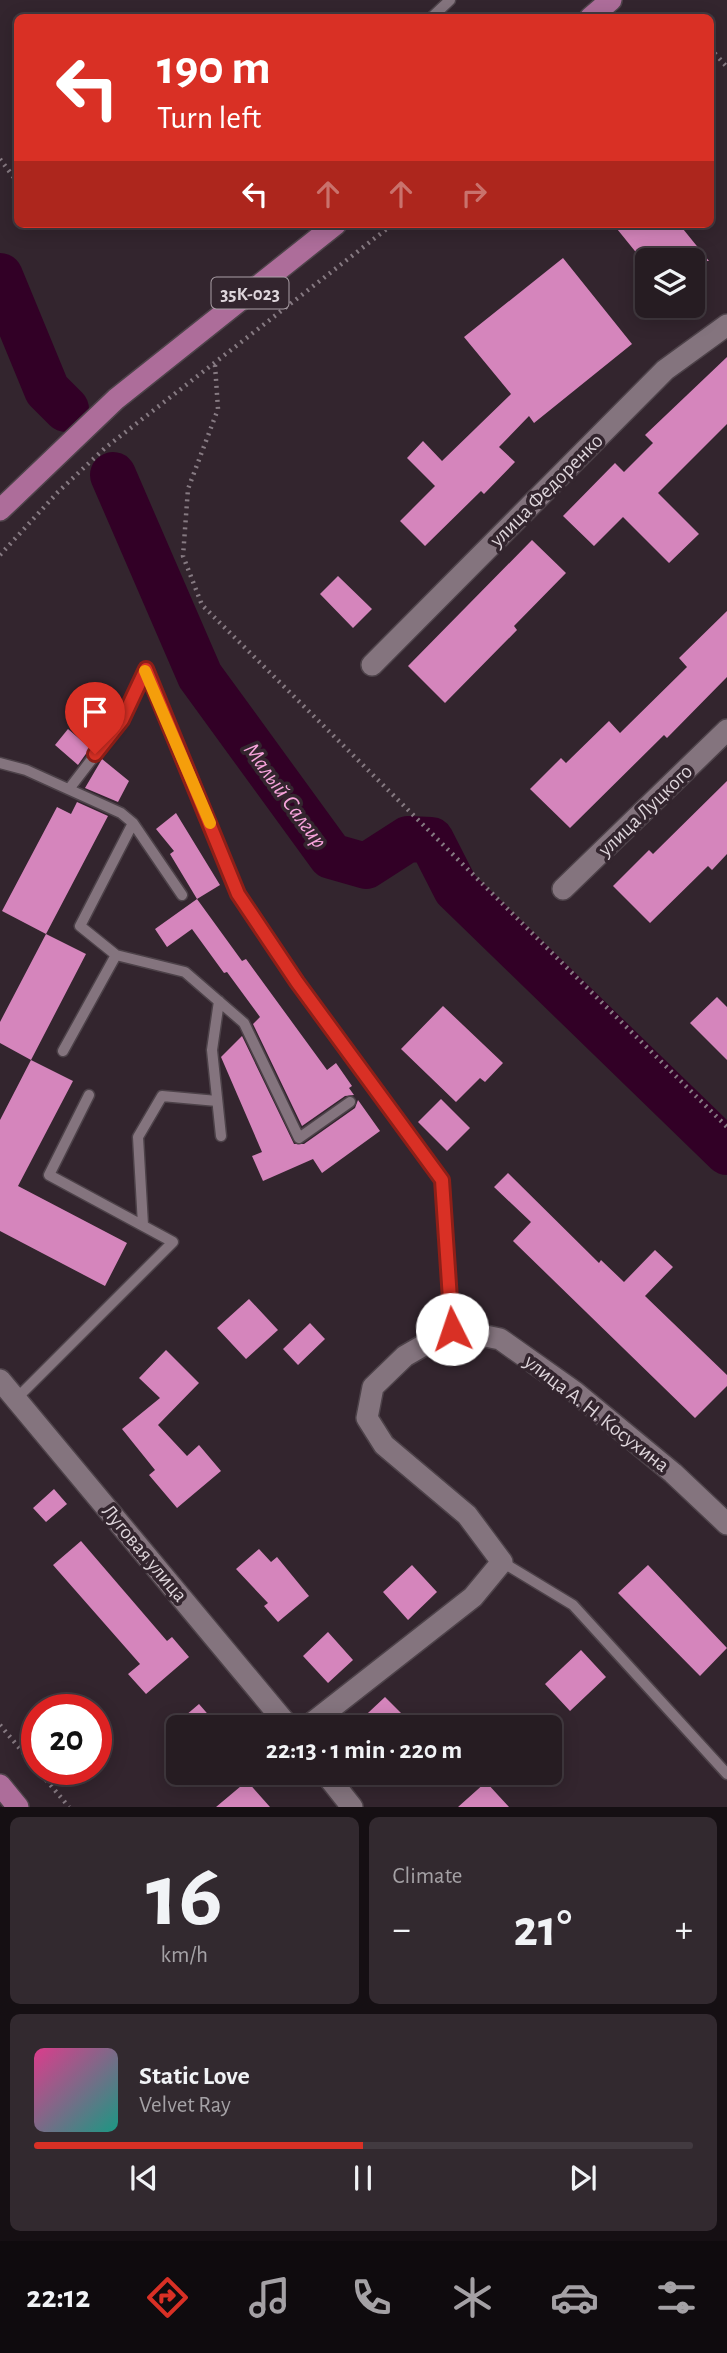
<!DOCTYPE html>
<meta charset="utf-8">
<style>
:root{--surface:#261c22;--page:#32292f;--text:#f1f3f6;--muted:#a4a1a5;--line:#423a40;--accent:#d93025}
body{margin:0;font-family:"Alegreya Sans",sans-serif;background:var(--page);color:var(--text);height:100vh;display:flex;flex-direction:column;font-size:26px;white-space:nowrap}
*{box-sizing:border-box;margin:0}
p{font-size:23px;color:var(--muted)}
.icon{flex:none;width:38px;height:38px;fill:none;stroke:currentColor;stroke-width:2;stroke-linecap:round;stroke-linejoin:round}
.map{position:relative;height:1807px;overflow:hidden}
.drawer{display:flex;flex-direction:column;gap:10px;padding:10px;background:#150f13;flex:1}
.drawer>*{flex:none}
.top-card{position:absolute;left:14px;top:14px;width:700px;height:214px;border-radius:10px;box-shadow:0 4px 18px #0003,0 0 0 2px var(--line);background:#d93025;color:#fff;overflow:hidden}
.buttons{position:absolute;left:635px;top:248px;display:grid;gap:14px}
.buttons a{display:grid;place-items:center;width:70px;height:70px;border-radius:10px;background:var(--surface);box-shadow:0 4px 18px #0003,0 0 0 2px var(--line);font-size:35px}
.speed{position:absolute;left:21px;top:1694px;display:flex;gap:14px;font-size:35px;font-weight:700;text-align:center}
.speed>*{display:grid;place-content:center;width:91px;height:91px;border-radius:50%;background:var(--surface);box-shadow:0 4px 18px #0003,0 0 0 2px var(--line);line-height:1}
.speed .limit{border:10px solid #d22;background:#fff;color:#111}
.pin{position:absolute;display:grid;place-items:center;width:60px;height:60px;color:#fff;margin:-72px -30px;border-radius:50% 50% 50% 0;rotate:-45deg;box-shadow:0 0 7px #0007}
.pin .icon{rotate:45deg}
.me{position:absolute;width:77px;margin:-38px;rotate:356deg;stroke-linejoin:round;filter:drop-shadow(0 0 5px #0008)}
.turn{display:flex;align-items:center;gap:24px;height:147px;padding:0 28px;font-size:32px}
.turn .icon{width:91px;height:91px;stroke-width:2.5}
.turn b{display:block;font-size:49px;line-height:60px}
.lanes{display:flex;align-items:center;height:66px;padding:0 28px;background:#0003;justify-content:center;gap:35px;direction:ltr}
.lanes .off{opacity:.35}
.big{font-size:52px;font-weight:600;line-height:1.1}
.drawer .card{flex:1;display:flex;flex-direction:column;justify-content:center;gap:10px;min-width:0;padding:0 24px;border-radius:10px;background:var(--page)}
.drawer .dial{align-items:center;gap:0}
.dial b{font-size:91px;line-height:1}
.song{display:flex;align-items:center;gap:21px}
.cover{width:84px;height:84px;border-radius:10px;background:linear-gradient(135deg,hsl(330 70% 55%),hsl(170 70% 35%))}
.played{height:7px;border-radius:4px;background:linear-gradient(90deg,var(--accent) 50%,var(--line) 50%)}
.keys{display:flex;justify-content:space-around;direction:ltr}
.heat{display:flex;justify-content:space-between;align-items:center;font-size:38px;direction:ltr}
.drawer .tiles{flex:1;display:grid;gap:10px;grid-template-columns:1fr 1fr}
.card:last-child{grid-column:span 2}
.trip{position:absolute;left:166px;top:1715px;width:396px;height:70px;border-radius:10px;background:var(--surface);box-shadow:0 4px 18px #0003,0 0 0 2px var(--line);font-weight:600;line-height:70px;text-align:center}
.tab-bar{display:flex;height:112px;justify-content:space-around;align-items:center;background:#0f0b0e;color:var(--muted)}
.tab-bar .icon{width:49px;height:49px}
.tab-bar .selected{color:var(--accent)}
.tab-bar b{font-size:32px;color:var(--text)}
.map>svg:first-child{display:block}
</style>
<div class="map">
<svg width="727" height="1807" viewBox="0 0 727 1807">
<rect width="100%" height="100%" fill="#33252e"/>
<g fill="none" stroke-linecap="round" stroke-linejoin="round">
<path stroke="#320026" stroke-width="46" d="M0,276L47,390L66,409
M113,475L200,676L331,856L366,866L408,839L431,840L456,889L727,1152"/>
</g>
<path fill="#d585bc" d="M613,224H679L709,261H643Z
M563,258L632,344L534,423L529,416L499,447L515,462L484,494L481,491L425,546L400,521L435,486L407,458L423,441L442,461L511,394L464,337Z
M727,357V424L658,493L699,534L669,563L623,517L594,546L563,516L615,463L624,472L653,443L645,435Z
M532,540L566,573L514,626L517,630L445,703L408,666Z
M338,576L372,609L353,628L320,594Z
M727,611V677L667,738L664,735L570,828L530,789L561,758L566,763L609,721L620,733L687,667L679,658Z
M68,729L90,748L78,765L55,745Z
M102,759L129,781L118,802L85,788Z
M727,781V854L712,870L708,866L650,923L613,886L649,850L653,854Z
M77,802L108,816L46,934L2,911L57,807L71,814Z
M176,813L220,885L197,899L170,854L174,851L156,829Z
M197,899L242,961L246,959L327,1070L336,1063L352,1086L349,1088L354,1095L345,1096L302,1126L253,1024L260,1017L227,972L224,973L192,929L167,947L155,929Z
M46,934L86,954L31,1060L0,1043V1022Z
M717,997L727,1007V1060L690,1023Z
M443,1006L503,1063L485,1082L480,1078L456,1102L401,1049Z
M242,1036L294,1144H304L355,1108L358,1100L380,1131L322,1173L313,1159L263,1181L252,1156L262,1152L221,1057Z
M31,1060L73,1081L18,1186L127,1243L105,1286L0,1231V1120Z
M441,1099L470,1128L447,1151L418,1122Z
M508,1173L599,1263L601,1260L624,1282L655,1250L673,1267L645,1296L727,1375V1386L695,1418L513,1241L531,1222L494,1187Z
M249,1299L278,1330L246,1359L217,1328Z
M310,1323L325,1339L298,1365L283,1349Z
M166,1350L199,1383L158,1425L187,1456L199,1445L221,1471L177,1508L149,1475L155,1470L122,1429L160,1398L139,1378Z
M54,1489L67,1504L46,1522L33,1508Z
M81,1541L167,1641L172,1637L189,1657L146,1694L128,1674L140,1664L53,1565Z
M259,1549L271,1562L277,1557L309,1596L278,1622L264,1606L268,1603L236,1569Z
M412,1565L437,1592L408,1620L383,1592Z
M648,1565L727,1648L700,1676L618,1593Z
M328,1632L353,1660L328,1683L303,1656Z
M581,1650L606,1677L570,1711L545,1684Z
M385,1697L401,1713L386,1727H353Z
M199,1704L219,1727H172Z
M247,1781L270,1807H216Z
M486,1782L509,1807H458Z"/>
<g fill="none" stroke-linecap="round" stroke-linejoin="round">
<defs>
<path id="lane" d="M431,18L450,0
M146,669L238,894L297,982L442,1179L452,1329
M0,763L26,770L121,813L133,823L182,895
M69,789L122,720L146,669
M133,823L80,926L116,955L185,972L244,1023L299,1138L350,1102
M219,1001L212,1050L221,1136
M63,1051L116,955
M143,1225L138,1137L162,1096L217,1101
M17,1398L173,1242L49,1175L89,1095
M502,1562L573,1605L727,1774"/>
<path id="street" d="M372,665L665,370L727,325
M563,889L727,730
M0,1380L289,1727
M307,1727L473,1597L502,1562L467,1515L384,1445L367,1418L373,1387L405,1356L452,1329L500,1339L575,1392L673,1473L727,1524
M325,1773L352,1807"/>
<path id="primary" d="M590,18L611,0
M0,510L116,399L336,224
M0,1785L18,1807"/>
</defs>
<use href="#lane" stroke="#4d4249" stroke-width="13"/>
<use href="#street" stroke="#4d4249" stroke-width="24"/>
<use href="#primary" stroke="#4d4249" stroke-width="24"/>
<path stroke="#867a82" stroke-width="4.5" stroke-dasharray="2 5" stroke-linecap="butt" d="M710,48L727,67
M0,159L18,183
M215,365L218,409L188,489L183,556L202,605L727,1127
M0,555L58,492L105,448L393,224
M0,1725L37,1769
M37,1769L69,1807"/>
<use href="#lane" stroke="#84747e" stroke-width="10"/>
<use href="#street" stroke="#84747e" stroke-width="21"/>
<use href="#primary" stroke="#ad6d9a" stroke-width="21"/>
</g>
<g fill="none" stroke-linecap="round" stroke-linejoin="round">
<defs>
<path id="route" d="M95,754L122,720L146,669L238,894L297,982L442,1180L452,1329"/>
</defs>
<use href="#route" stroke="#8d1f18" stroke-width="18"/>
<use href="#route" stroke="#d93025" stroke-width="12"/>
<path stroke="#f59e0b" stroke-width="12" d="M145,671L210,823"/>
</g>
<g text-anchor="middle" stroke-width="7" stroke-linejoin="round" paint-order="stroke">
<rect fill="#33252e" stroke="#aba0a7" stroke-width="2" x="211.5" y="277.5" width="77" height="31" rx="5"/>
<g font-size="19" font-weight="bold" fill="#ded5db">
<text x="250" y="300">35К-023</text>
</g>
<g font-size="21" fill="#ded5db" stroke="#33252e">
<text transform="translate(546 490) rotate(-45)" y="7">улица Федоренко</text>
<text transform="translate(645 810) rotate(-44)" y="7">улица Луцкого</text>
<text transform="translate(597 1413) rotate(38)" y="7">улица А. Н. Косухина</text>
<text transform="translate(145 1553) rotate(50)" y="7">Луговая улица</text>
</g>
<g font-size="23" font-style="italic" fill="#f7a4dc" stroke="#33252e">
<text transform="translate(286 795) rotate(54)" y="8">Малый Салгир</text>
</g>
</g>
</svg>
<div class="buttons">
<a><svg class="icon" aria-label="layers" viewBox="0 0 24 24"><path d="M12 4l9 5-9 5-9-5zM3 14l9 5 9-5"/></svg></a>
</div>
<div class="speed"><div class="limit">20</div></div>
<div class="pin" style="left:95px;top:754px;background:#d93025"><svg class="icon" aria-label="arrive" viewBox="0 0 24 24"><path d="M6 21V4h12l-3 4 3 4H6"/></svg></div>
<svg class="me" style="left:452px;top:1329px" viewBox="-20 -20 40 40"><circle r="19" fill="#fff"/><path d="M0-13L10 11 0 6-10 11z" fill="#d93025"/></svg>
<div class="trip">22:13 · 1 min · 220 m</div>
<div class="top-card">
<div class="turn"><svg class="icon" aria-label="left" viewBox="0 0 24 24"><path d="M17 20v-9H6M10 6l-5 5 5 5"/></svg><div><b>190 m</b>Turn left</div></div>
<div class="lanes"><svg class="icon" aria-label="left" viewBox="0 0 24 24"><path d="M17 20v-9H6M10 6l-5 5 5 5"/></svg><svg class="icon off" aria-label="ahead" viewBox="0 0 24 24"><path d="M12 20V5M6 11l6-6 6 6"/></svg><svg class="icon off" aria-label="ahead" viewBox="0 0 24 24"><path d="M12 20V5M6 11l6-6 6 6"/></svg><svg class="icon off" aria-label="right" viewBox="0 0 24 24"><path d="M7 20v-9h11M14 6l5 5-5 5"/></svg></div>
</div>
</div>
<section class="drawer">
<div class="tiles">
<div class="card dial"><b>16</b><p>km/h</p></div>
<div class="card"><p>Climate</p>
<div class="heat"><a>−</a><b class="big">21°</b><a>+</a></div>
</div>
<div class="card">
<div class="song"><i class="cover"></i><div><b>Static Love</b><p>Velvet Ray</p></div></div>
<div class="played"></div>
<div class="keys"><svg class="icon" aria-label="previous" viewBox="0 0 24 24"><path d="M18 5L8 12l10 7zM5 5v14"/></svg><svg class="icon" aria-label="pause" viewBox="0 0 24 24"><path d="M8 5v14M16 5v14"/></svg><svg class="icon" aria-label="next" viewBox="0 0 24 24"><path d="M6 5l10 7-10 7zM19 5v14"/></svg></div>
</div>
</div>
</section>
<nav class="tab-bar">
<b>22:12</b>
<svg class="icon selected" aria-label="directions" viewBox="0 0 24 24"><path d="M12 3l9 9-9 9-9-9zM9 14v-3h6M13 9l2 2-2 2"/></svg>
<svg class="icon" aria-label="music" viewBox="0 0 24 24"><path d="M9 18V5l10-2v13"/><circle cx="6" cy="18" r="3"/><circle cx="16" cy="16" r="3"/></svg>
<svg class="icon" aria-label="phone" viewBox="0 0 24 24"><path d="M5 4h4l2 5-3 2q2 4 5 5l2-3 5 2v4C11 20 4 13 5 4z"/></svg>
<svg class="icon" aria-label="climate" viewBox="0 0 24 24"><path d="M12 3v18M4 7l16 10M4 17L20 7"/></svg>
<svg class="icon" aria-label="car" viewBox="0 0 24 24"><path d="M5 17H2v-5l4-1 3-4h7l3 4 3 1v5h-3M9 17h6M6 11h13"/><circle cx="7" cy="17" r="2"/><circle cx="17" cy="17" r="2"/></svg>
<svg class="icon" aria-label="filters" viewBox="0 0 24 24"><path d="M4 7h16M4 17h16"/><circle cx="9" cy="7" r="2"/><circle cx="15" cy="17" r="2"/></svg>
</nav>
